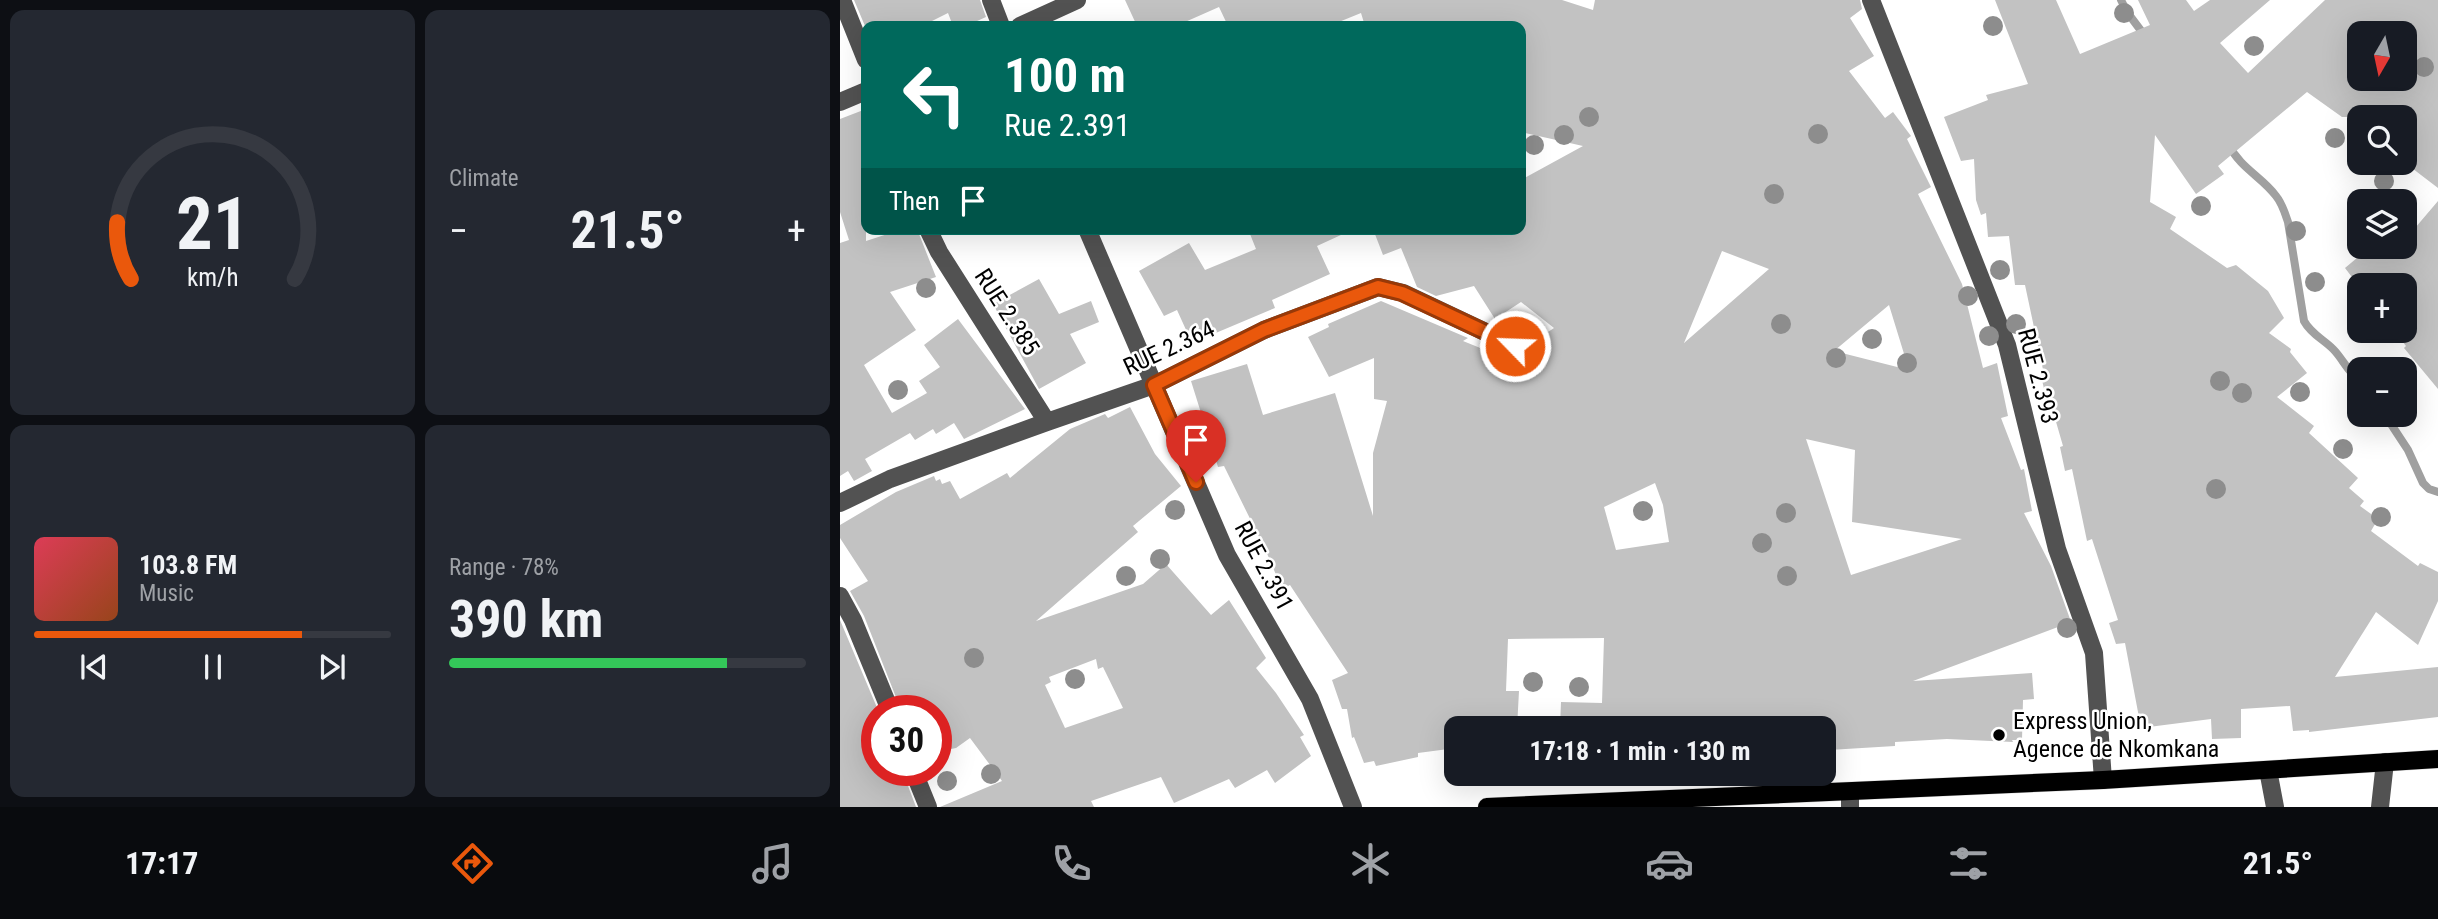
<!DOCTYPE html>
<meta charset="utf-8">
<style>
:root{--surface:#171b24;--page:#242831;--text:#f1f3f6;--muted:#9ea1a6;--line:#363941;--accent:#ea580c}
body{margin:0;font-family:"Roboto Condensed",sans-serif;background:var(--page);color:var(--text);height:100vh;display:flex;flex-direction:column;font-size:26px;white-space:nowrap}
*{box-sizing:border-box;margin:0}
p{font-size:23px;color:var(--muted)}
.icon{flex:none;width:38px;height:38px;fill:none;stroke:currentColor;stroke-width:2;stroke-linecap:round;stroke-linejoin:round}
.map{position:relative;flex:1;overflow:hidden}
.details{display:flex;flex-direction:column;gap:10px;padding:10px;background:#0d0f14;width:840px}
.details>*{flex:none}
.top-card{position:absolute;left:21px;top:21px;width:665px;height:214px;border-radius:14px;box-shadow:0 7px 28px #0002;background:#00695c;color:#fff;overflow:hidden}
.needle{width:46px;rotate:189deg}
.controls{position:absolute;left:1507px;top:21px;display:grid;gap:14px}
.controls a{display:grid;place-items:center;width:70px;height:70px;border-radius:14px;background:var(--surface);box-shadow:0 7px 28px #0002;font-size:35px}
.speed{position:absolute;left:21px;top:695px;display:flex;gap:14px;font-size:35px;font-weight:700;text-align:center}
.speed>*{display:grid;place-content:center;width:91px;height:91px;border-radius:50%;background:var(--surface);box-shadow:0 7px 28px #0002;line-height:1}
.speed .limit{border:10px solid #d22;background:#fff;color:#111}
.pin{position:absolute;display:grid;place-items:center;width:60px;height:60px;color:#fff;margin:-72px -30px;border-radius:50% 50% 50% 0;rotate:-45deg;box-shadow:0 0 7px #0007}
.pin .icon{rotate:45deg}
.me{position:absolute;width:77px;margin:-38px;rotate:294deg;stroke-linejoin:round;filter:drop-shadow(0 0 5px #0008)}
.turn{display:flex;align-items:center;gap:24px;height:147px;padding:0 28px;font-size:32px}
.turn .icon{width:91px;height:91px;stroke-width:2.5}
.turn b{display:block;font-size:49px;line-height:60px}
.then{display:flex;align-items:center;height:66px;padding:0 28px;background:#0003;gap:14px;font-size:26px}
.big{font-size:52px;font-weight:700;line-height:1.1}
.details .card{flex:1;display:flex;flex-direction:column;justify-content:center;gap:10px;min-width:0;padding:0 24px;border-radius:14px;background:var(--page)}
.details .dial{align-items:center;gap:0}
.dial svg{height:182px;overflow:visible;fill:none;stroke:var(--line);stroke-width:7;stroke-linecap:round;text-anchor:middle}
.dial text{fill:var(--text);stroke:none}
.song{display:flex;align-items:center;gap:21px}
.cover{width:84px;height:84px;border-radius:10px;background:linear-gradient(135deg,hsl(350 70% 55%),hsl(20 70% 35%))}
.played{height:7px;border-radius:4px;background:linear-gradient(90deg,var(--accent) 75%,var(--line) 75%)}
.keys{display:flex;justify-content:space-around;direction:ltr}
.heat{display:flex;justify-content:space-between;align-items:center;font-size:38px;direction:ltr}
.charge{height:10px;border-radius:5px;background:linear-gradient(90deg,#34c759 78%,var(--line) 0)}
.details .tiles{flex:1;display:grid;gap:10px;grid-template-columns:repeat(2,1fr)}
.trip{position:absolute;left:604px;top:716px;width:392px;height:70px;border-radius:14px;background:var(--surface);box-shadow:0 7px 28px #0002;font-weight:700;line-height:70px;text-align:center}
.menu{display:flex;height:112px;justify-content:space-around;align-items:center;background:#090b0e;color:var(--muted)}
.menu .icon{width:49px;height:49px}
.menu .selected{color:var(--accent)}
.menu b{font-size:32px;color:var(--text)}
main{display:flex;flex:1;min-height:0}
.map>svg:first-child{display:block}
</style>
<main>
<section class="details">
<div class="tiles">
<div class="card dial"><svg viewBox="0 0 100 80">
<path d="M14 69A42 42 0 1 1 86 69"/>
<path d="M14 69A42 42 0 0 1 8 44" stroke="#ea580c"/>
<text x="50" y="56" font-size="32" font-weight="700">21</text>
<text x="50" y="72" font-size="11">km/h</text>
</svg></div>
<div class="card"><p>Climate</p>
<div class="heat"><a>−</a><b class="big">21.5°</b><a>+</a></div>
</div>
<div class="card">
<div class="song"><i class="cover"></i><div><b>103.8 FM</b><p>Music</p></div></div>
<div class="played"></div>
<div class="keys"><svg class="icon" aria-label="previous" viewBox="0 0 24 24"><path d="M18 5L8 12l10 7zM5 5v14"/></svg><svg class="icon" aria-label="pause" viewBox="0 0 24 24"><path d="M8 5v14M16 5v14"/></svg><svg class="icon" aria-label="next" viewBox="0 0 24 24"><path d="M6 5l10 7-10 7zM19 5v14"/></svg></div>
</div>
<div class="card"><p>Range · 78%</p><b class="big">390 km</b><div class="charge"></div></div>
</div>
</section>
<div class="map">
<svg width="1598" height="807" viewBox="0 0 1598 807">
<rect width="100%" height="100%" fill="#fff"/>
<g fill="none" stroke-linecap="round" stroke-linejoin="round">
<path stroke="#a0a0a0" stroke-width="8" d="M1281,0L1287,12L1305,36
M1389,145C1400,168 1422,177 1436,196C1442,203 1445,213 1448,222L1464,321C1471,334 1483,339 1493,349C1503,359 1507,371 1519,380
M1545,415L1568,450L1583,483L1589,489L1598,492"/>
</g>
<path fill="#c2c2c2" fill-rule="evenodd" d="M14,0H140L146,17L126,26H113L108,13L82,26H25Z
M285,0H722L753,10L755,0H1020L1022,9L1010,18L1034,56L1009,71L1045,118L1053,112L1071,136L1067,139L1091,187L1078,194L1122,284L1143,368L1157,363L1168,416L1161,418L1181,470L1184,469L1192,511L1184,513L1211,566L1230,619L1218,627L1073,681L1192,673L1194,699L1183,700L1182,740H1172L1173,742L1107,739L1055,742V746L989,750V748H984V728H720L721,702L762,703L764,638L668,639L666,691H679L677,728H616V748L578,753V757L536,766L534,761L524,763L514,737L512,738L507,709H502L492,680L508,673L450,585L442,589L426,551L384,466L378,467L351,381L407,364L423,415L495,393L533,516V453L547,401L534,399V358L489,377L468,337L489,327L488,324L541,301L628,338L623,341L665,358L671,357L681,360L679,356L682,354L706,350L699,338L714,328L681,302L655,319L634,286L596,296L577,287L561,248L543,255L533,229H681V180L743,146L681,132V26H525L521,13L489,26H388L379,7L336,26H297ZM882,251L929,269L844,343ZM1049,305L1069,370L994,351ZM966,439L1015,450L1012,522L1122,539L1011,575ZM815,483L823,505L829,542L776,550L764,507Z
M1155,0H1216L1240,54L1310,25L1298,0H1346L1354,11L1370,0H1430L1380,43L1408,73L1485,0H1598V188L1564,162V117H1502L1467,92L1378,166L1384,174L1356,194L1315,135L1310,202L1336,217L1330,229L1387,268L1396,265L1428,291L1444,318L1429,333L1451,349L1450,352L1467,373L1437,397L1474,426L1469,433L1518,478L1509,488L1524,501L1520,506L1538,519L1531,531L1578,566L1580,563L1598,572V601L1578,645L1536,612L1495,677L1598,667V717L1469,732V730L1453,731L1450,706L1401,709V738L1372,739L1371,719L1301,728L1285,643L1276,644L1269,623L1278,620L1252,539L1247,541L1232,469L1225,471L1220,447L1223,446L1210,401L1207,402L1202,380L1205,379L1185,285H1175L1169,236L1148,237L1146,213L1141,215L1136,200L1134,159L1121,161L1104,117L1148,100L1146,95L1188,84ZM1519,33H1564V79H1519Z
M26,109V241L63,229H77L96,277L50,292L76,330L24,365L52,413L87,393L79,381L100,367L84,345L118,319L185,409L124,439L114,423L96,434L93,429L75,440L70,433L25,459L32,471L14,481L8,471L0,476V243L9,240L0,212V119Z
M1598,201V389L1564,348L1566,346L1554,331H1564V285H1518L1505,268L1530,247H1564V241Z
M408,229H514L477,246L490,274L432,300L435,308L352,343L337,310L324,316L299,271L349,243L365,270L416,249Z
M199,279L219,314L251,301L259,322L230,334L246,363L199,389L153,304Z
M290,407L315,454L341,486L293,526L298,532L196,621L303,584L326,564L371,615L389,600L426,658L416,668L436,693L464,735L460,737L471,756L435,783L427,770L395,788L389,779L334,803L321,777L251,801L254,807H100L162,781L130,738L116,748L96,752V710H61L24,616L10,591L28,581L0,538V525L56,492L94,476L96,481L100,479L102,484L110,481L120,499L167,473L170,478L230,429L265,414L268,418ZM256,659L258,669L263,667L283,708L225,728L205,685L211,682L209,677Z
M0,620L38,710L37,770H62L76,807H0Z"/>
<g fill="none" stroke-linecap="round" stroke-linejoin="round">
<defs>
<path id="major" d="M647,807L1263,780L1598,759"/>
</defs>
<use href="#major" stroke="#dbdbdb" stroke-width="19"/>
<path stroke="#525252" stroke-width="18" d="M2,0L26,60
M151,0L161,26
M1031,0L1167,345L1217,549L1254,653L1263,780
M180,26L237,0
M0,102L26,91
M88,229L99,252L207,422
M247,229L387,555L470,699L513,807
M0,503L50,479L207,422L314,385L424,330L538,287L563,293L675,346
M0,596L13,620L50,710
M73,770L88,807
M1428,770L1435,807
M1010,792V807
M1540,807L1545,762"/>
<use href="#major" stroke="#000" stroke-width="18"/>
</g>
<g fill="#8d8d8d">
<circle cx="1284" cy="13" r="10"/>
<circle cx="1153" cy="26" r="10"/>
<circle cx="1414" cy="46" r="10"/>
<circle cx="1584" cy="67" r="10"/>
<circle cx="749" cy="117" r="10"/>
<circle cx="978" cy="134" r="10"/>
<circle cx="724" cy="135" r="10"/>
<circle cx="1495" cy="138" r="10"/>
<circle cx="694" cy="145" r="10"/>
<circle cx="1544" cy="181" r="10"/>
<circle cx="934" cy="194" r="10"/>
<circle cx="1361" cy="206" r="10"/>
<circle cx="1456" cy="231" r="10"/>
<circle cx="1160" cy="270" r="10"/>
<circle cx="1475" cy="282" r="10"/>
<circle cx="86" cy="288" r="10"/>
<circle cx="1128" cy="296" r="10"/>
<circle cx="941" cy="324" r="10"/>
<circle cx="1176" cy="324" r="10"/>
<circle cx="1149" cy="336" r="10"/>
<circle cx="1032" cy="339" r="10"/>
<circle cx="996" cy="358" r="10"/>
<circle cx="1067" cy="363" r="10"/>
<circle cx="1380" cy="381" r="10"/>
<circle cx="58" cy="390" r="10"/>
<circle cx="1460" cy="392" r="10"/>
<circle cx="1402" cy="393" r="10"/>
<circle cx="1503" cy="449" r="10"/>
<circle cx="1376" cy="489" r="10"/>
<circle cx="335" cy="510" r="10"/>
<circle cx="803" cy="511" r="10"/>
<circle cx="946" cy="513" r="10"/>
<circle cx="1541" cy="517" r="10"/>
<circle cx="922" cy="543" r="10"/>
<circle cx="320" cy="559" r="10"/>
<circle cx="286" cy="576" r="10"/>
<circle cx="947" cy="576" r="10"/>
<circle cx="1227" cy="628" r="10"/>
<circle cx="134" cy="658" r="10"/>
<circle cx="235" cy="679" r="10"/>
<circle cx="693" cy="682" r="10"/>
<circle cx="739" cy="687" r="10"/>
<circle cx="151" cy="774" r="10"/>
<circle cx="107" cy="781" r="10"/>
</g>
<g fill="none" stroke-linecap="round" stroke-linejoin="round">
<defs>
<path id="route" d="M356,482L314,385L424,330L538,287L562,293L675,346"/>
</defs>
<use href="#route" stroke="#983908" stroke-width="18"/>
<use href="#route" stroke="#ea580c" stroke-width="12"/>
</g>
<circle fill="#000" stroke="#fff" stroke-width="2.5" cx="1159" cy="735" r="7"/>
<g text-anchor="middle" stroke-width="5" stroke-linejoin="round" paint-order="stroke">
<g font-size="24" fill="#000" stroke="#fff">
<text transform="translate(167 312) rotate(57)" y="8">RUE 2.385</text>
<text transform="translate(329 348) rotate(-25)" y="8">RUE 2.364</text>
<text transform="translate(1198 376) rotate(75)" y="8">RUE 2.393</text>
<text transform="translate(424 566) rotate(62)" y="8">RUE 2.391</text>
</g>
<g font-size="24" fill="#000" stroke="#fff" text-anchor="start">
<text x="1173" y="729">Express Union,<tspan x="1173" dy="28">Agence de Nkomkana</tspan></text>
</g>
</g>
</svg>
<div class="controls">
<a><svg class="needle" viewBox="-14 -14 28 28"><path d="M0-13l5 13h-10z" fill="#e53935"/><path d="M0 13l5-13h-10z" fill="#9ea1a6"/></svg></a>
<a><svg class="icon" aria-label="search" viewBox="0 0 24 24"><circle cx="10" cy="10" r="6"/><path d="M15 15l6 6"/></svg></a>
<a><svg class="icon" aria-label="layers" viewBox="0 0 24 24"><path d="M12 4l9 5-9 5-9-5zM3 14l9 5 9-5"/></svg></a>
<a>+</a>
<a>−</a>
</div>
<div class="speed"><div class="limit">30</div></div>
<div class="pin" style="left:356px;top:482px;background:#d93025"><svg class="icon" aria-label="arrive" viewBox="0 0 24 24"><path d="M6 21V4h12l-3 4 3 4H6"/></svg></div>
<svg class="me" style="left:675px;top:346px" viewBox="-20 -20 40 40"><circle r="17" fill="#ea580c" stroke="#fff" stroke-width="3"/><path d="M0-11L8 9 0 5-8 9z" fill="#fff"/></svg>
<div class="trip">17:18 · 1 min · 130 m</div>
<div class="top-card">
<div class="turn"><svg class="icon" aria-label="left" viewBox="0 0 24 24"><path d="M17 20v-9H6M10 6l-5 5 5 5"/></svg><div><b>100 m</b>Rue 2.391</div></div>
<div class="then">Then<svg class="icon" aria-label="arrive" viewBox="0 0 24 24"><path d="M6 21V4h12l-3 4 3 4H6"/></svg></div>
</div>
</div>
</main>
<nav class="menu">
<b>17:17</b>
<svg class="icon selected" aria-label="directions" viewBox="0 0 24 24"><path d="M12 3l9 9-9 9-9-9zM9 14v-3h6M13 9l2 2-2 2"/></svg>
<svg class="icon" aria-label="music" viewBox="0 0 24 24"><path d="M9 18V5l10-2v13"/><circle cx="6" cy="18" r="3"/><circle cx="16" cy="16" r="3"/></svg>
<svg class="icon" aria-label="phone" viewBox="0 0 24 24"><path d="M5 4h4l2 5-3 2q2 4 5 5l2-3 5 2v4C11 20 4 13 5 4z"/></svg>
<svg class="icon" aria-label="climate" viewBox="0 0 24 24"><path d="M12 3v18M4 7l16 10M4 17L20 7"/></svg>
<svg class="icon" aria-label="car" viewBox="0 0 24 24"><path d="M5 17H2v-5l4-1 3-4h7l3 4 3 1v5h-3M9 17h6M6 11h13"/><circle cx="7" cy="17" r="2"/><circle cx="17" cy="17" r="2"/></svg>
<svg class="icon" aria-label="filters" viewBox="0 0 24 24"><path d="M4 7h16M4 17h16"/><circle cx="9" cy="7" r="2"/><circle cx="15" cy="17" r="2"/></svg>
<b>21.5°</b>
</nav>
